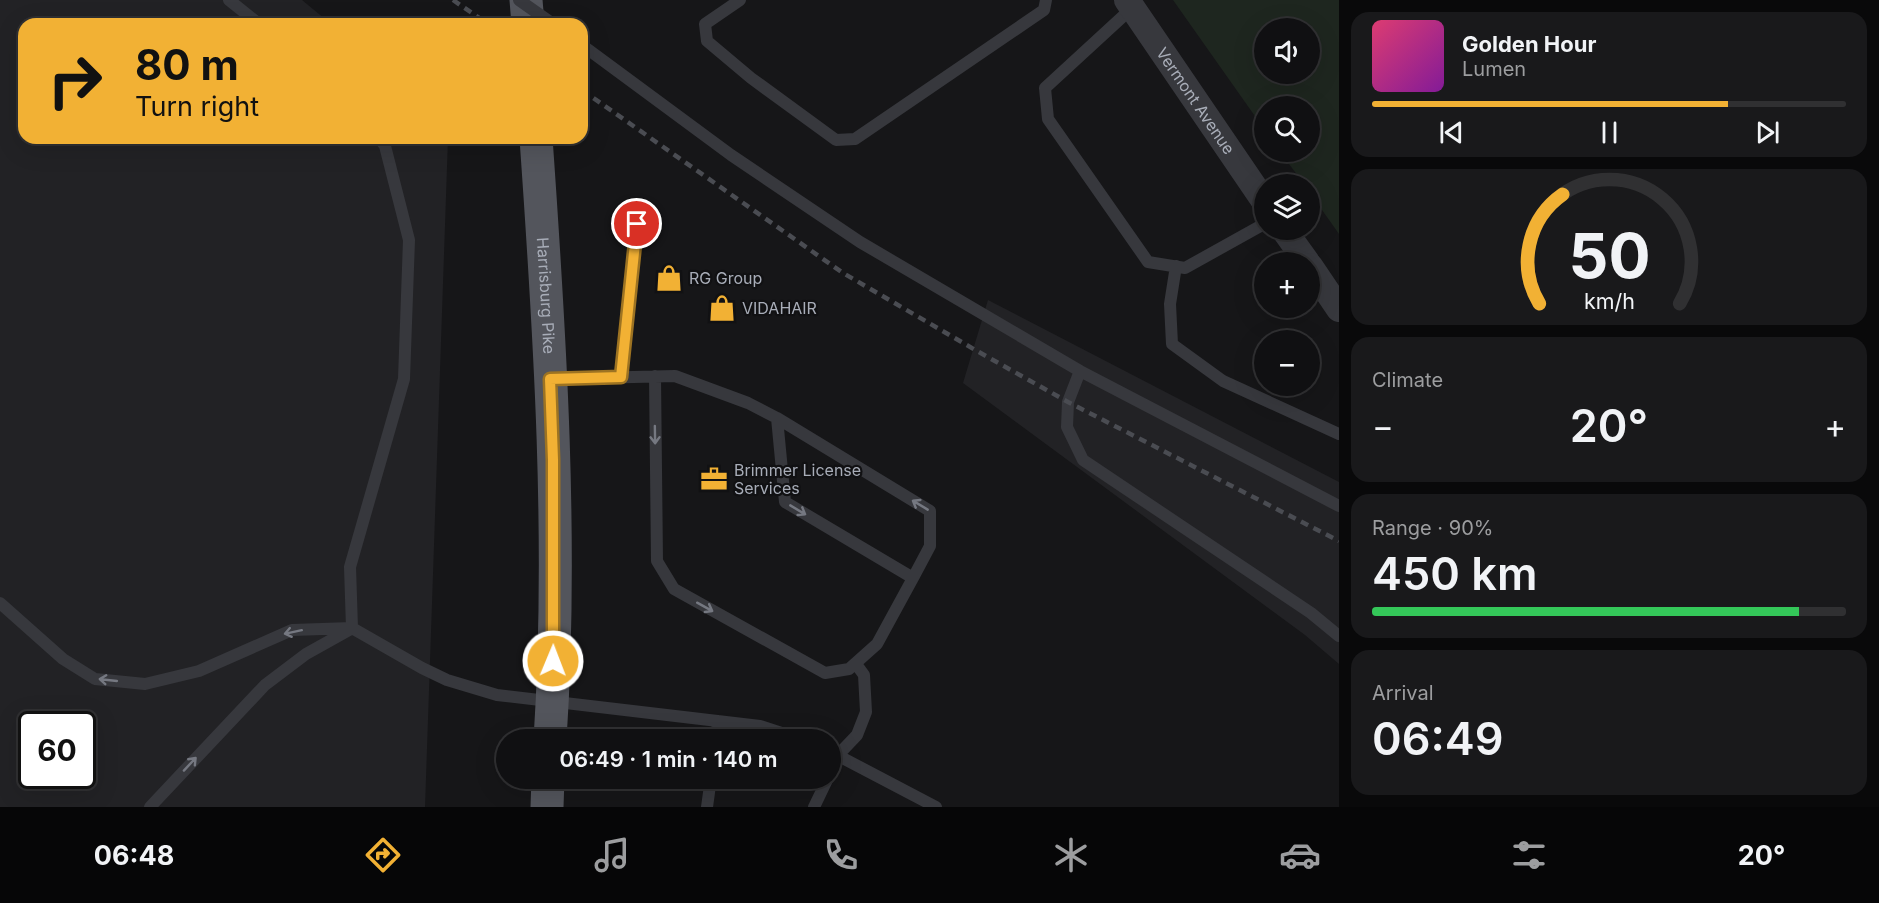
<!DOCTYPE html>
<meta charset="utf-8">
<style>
:root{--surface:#101012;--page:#19191b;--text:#f1f3f6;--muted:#9c9d9f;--line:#303032;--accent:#f2b134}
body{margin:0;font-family:Inter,sans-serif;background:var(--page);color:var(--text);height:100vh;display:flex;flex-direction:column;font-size:22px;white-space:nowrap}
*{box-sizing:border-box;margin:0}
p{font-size:20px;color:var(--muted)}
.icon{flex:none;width:33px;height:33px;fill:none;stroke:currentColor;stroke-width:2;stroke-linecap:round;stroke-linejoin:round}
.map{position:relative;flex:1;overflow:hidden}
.details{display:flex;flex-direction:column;gap:12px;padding:12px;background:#09090a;width:540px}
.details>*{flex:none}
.banner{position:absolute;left:18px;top:18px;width:570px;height:126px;border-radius:18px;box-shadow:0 6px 24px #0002,0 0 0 2px var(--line);background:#f2b134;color:#111;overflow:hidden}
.buttons{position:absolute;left:1254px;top:18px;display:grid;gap:12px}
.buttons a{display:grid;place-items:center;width:66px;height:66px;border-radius:50%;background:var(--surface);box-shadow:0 6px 24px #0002,0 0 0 2px var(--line);font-size:30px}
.speed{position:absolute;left:18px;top:711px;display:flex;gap:12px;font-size:30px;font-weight:700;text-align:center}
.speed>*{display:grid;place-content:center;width:78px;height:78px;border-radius:50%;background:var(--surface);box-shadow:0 6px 24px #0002,0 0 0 2px var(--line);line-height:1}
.speed .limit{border:3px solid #111;border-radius:9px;background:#fff;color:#111}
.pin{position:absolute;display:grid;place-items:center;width:51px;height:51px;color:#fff;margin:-26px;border:3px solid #fff;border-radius:50%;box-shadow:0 2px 6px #0007}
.me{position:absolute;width:66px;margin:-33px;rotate:1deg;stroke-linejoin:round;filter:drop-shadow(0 0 4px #0008)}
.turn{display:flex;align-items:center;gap:21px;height:126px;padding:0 18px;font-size:27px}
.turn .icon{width:78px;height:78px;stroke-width:2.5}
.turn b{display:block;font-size:42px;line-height:51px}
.big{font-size:45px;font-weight:600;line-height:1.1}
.details .tile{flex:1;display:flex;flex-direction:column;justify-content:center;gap:9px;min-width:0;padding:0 21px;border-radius:18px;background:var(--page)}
.details .dial{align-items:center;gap:0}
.dial svg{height:156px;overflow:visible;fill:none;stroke:var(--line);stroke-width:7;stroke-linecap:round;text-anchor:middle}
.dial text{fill:var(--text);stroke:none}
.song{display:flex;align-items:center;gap:18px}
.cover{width:72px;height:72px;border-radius:9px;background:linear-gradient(135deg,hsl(340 70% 55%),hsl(290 70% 35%))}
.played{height:6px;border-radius:3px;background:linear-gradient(90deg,var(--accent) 75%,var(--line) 75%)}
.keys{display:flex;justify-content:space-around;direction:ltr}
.heat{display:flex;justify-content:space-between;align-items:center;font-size:33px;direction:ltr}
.charge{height:9px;border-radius:4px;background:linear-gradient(90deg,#34c759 90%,var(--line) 0)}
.trip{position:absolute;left:496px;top:729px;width:345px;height:60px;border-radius:30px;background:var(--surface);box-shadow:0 6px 24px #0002,0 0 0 2px var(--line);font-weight:600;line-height:60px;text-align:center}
.dock{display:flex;height:96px;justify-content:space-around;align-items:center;background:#060607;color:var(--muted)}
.dock .icon{width:42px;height:42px}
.dock .current{color:var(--accent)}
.dock b{font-size:27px;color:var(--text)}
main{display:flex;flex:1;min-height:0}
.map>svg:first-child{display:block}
</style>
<main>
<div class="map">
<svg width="1339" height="807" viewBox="0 0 1339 807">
<rect width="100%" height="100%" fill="#161618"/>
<path fill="#222225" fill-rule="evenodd" d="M0,0H302L331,24H24V138H448L425,807H0ZM32,724H82V776H32Z
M988,300L1339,482V664L1305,635L963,383Z"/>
<path fill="#1e261f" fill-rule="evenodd" d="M1173,0H1339V234L1310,193V184H1304L1280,152H1310V106H1264V129ZM1264,28H1310V74H1264Z"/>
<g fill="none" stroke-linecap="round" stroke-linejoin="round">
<path stroke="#37383d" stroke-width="12" d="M229,0L259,24
M740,0L705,24L707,41L751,78L836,140L855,139L1044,10L1046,0
M1132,8L1045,88L1048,119L1148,262L1185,268L1264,224
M582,45L731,155L860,242L1080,371L1339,506
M1176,266L1170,304L1172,344L1223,381L1339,434
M1080,371L1068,402L1067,427L1083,460L1311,613L1339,636
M655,376L657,561L674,589L825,673L849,669L877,644L913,578
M621,377L637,224
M551,379L675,376L748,403L777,418L930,511V546L913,578L785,502L777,418
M0,603L63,659L95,679L145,684L199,671L292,630L352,628L422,668L447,680L497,695L760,726L803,740
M352,628L350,567L404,379L409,240L385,146L379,138
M716,740L718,721
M833,753L936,807
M831,771L838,755L857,735L866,712L864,675L856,664
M150,807L265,685L306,654L349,630
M707,807L711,778
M814,807L828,778"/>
<g stroke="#37383d" stroke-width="26">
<path id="s1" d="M1127,0L1264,201"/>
<path d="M1284,230L1307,262"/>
<path d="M1310,266L1339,309"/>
</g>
<g stroke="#53555c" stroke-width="33">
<path d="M526,0L528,24"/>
<path id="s2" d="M536,138C550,336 563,542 550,740"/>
<path d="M547,807L548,778"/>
</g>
<path stroke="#4a4c52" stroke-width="4.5" stroke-dasharray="8 6" stroke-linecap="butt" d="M453,0L488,24
M582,90L843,273L977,351L1068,402L1339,541"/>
<path stroke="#37383d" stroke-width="12" d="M519,0L553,24"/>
</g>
<defs><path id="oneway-shaft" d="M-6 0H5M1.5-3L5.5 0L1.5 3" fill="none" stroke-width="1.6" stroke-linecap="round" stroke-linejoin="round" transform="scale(1.5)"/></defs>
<g stroke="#757881">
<use href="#oneway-shaft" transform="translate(655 435) rotate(89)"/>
<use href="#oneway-shaft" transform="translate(920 505) rotate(-149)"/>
<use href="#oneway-shaft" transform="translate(798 510) rotate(31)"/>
<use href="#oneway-shaft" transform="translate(705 607) rotate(29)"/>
<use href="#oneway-shaft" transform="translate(293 632) rotate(168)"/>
<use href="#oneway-shaft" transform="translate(108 680) rotate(-174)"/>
<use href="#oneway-shaft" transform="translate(190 764) rotate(-47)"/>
</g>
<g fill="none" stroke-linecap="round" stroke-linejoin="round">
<defs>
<path id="route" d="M553,661V460L550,379L621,377L637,224"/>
</defs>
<use href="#route" stroke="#9d7322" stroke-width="15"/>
<use href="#route" stroke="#f2b134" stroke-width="10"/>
</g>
<defs>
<symbol id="shop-bare" viewBox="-9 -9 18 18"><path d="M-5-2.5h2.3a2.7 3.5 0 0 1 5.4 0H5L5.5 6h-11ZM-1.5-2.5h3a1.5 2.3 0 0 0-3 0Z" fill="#f2b134" stroke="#111113" stroke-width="2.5" paint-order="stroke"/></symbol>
<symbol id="office-bare" viewBox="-9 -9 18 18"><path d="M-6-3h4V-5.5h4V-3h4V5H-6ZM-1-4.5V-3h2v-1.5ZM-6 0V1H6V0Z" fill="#f2b134" stroke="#111113" stroke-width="2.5" paint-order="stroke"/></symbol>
</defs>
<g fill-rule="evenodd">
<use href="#shop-bare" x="650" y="259" width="38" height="38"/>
<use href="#shop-bare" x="703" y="289" width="38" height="38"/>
<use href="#office-bare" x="695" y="460" width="38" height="38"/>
</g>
<g text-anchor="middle" stroke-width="4.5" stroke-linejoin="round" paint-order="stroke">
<g font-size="16" fill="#a8adb8" stroke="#111113">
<text dy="6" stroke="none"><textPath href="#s1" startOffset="122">Vermont Avenue</textPath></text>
<text dy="6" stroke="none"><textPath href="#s2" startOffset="158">Harrisburg Pike</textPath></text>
</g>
<g font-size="16" fill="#a8adb8" stroke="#111113" text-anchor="start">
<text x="689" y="284">RG Group</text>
<text x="742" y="314">VIDAHAIR</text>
<text x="734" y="476">Brimmer License<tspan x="734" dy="18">Services</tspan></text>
</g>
</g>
</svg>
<div class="buttons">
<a><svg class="icon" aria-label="sound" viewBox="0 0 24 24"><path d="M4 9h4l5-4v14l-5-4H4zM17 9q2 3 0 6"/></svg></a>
<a><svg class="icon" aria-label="search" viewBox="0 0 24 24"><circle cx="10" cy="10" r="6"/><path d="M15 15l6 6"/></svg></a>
<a><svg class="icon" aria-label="layers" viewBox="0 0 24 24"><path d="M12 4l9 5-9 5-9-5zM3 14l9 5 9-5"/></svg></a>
<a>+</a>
<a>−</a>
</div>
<div class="speed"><div class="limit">60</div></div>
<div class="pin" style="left:637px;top:224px;background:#d93025"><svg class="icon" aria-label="arrive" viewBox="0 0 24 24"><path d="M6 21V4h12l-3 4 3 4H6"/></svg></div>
<svg class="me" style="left:553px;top:661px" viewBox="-20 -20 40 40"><circle r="17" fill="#f2b134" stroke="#fff" stroke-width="3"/><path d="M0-11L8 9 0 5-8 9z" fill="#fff"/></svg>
<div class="trip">06:49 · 1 min · 140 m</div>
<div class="banner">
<div class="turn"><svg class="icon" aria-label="right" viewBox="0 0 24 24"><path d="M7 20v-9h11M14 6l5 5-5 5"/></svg><div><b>80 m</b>Turn right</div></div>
</div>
</div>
<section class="details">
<div class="tile">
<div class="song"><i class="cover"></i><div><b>Golden Hour</b><p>Lumen</p></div></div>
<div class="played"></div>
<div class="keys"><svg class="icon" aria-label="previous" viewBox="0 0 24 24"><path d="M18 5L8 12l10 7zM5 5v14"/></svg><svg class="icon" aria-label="pause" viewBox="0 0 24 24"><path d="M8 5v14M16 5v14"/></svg><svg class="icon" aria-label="next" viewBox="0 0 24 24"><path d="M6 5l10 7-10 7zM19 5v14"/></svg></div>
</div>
<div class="tile dial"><svg viewBox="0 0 100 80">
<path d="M14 69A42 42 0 1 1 86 69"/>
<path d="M14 69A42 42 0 0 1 26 13" stroke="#f2b134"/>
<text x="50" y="56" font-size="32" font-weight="700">50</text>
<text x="50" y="72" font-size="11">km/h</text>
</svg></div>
<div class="tile"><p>Climate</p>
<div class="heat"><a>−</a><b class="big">20°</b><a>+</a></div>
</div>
<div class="tile"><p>Range · 90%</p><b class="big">450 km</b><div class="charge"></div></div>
<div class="tile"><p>Arrival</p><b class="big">06:49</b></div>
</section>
</main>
<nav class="dock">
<b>06:48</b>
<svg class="icon current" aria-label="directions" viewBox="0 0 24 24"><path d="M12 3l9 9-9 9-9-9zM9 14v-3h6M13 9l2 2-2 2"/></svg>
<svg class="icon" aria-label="music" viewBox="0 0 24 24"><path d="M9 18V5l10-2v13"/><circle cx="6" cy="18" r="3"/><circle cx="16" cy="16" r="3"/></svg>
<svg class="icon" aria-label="phone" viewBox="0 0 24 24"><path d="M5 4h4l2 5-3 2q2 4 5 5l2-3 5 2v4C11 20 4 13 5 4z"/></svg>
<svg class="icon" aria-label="climate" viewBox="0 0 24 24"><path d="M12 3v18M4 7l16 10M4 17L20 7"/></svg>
<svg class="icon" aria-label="car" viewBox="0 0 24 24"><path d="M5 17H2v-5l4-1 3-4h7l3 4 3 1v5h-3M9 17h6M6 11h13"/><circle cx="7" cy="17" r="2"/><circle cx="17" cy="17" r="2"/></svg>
<svg class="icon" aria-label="filters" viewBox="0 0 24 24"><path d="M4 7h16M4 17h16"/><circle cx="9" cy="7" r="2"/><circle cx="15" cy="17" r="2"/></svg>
<b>20°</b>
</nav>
